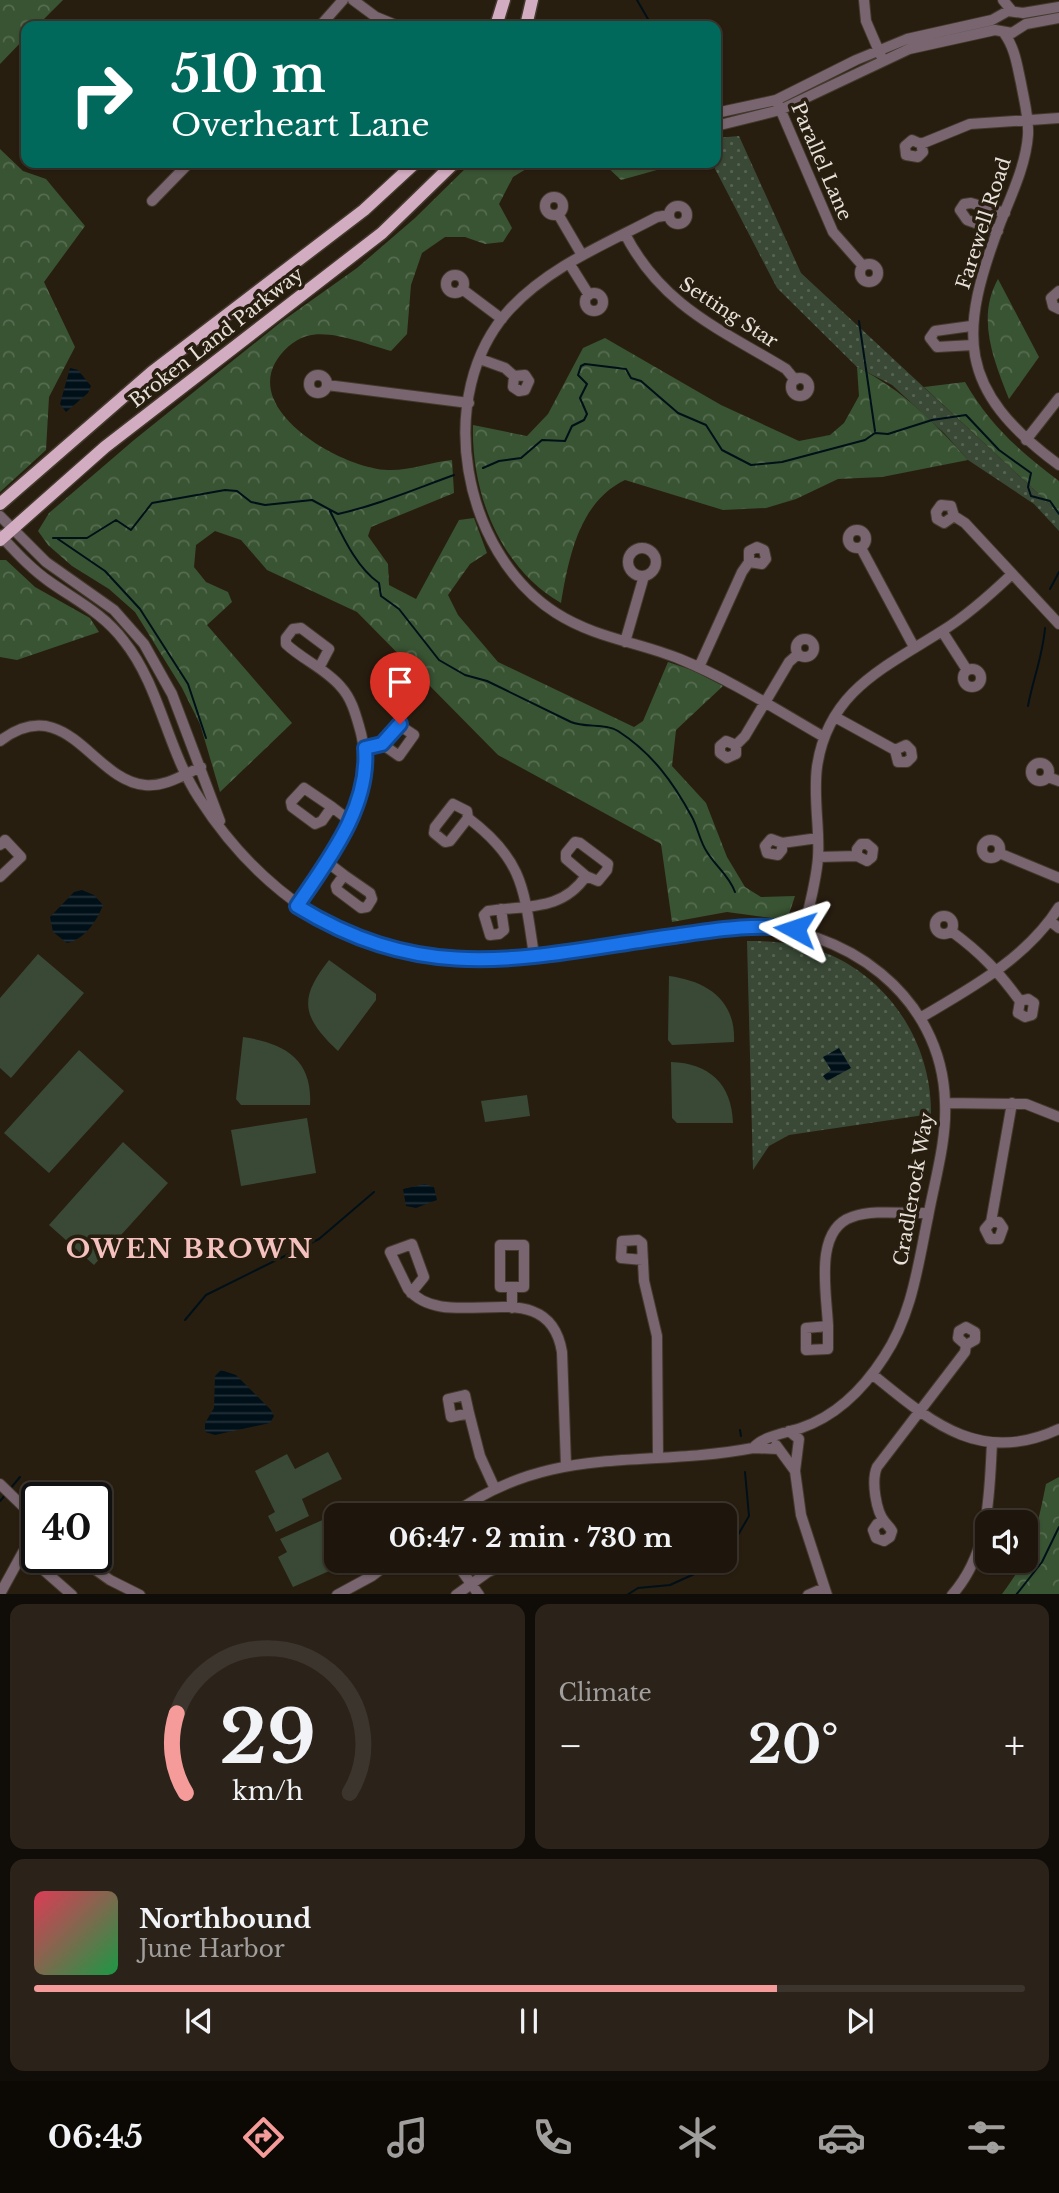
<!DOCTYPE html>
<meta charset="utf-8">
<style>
:root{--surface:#1e160c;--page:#2b231a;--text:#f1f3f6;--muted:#a19f9d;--line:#3c352d;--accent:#f59b99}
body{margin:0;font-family:"Libre Baskerville",serif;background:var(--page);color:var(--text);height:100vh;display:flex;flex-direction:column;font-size:26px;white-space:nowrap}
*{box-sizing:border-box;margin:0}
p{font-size:23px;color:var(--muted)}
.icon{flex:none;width:38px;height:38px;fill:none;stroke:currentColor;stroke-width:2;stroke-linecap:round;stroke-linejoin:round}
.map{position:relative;height:1594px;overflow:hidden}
.panel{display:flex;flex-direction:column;gap:10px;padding:10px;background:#100c07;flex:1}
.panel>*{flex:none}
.hud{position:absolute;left:21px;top:21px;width:700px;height:147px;border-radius:14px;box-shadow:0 2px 5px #0004,0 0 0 2px var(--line);background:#00695c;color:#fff;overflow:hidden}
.controls{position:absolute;left:975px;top:1510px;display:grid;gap:14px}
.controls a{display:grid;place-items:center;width:63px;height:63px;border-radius:14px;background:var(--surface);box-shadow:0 2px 5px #0004,0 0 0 2px var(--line);font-size:35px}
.speed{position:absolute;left:21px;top:1482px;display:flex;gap:14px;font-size:35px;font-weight:700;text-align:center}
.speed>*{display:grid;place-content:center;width:91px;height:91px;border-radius:50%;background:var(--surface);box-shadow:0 2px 5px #0004,0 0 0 2px var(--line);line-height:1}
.speed .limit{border:4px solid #111;border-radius:10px;background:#fff;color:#111}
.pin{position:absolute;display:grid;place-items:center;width:60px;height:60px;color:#fff;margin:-72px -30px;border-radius:50% 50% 50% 0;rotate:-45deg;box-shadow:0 0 7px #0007}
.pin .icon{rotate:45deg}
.me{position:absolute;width:77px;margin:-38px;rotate:275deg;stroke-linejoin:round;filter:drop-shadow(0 0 5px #0008)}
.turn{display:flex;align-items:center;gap:24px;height:147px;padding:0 35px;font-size:32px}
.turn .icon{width:91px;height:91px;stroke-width:2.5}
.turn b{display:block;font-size:49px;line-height:60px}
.big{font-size:52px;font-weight:800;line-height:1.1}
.panel .tile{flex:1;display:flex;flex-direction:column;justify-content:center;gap:10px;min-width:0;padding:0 24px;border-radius:14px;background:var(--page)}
.panel .dial{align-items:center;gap:0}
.dial svg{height:182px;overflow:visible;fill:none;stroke:var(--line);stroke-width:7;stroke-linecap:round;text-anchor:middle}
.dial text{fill:var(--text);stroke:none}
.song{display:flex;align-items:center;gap:21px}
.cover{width:84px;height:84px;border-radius:10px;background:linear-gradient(135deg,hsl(350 70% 55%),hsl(140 70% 35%))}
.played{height:7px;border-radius:4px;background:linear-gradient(90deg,var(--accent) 75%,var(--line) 75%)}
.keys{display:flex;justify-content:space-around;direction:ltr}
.heat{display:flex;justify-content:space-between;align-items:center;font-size:38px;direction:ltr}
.panel .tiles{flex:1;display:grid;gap:10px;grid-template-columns:1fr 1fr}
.tile:last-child{grid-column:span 2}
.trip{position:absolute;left:324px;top:1503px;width:413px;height:70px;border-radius:14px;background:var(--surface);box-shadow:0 2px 5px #0004,0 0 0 2px var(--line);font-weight:800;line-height:70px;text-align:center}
.menu{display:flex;height:112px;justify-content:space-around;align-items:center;background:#0c0905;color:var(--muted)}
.menu .icon{width:49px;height:49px}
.menu .active{color:var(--accent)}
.menu b{font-size:32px;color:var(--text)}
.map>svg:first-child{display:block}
</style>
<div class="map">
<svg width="1059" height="1595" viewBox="0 0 1059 1595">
<defs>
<pattern id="grass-dots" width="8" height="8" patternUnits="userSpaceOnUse" patternTransform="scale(1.75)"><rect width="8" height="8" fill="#394936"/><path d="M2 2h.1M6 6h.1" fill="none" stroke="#566352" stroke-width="1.8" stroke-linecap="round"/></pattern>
<pattern id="forest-crowns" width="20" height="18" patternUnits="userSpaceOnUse" patternTransform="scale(1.75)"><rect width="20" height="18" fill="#395433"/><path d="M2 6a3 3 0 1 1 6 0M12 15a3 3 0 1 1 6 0" fill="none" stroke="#566c50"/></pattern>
<pattern id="water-rules" width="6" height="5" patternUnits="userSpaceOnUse" patternTransform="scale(1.75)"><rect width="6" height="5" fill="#001019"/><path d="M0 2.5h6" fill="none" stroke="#25323a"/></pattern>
</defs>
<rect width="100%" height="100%" fill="#281e10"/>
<path fill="url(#grass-dots)" d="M739,136L801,273L1059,513V531L1034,504L968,460L944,433L892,385L857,367L777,288L712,163H716V138Z
M747,941C768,941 791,942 811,948C884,969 932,1040 931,1114L789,1135L769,1146L753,1170Z"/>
<path fill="url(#forest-crowns)" d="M0,0H63L37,26H26V37L0,64Z
M0,149L23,171L46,179L85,226L44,282L75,347L49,397L46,450L0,492Z
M471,163H536L513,177L499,204L512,228L503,242L485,244L465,237H445L422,253L411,285L407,334L391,351C368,345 331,329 307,336C293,340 282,351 275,363C247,415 345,469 388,470C408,471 432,462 452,460L454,493L371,527L368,536L388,564L389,585L416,599L459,520L474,518L487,553L470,564L448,595L458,615L498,662L634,727L643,721L668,662L692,670L723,686L676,730L672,766L706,803L727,857L745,887L761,897L795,896L787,920L727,912L672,922L661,844L498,755L357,612L267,570L241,540L215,531L196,545L194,567L206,582L228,592L232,602L207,625L292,723L220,792L200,724L182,688L135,612L109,589L72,566L48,545L38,531L49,513L134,440L281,322L357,268L415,218Z
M603,163H682L621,180Z
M998,279L1039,357L1009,399C994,361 976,318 998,279Z
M605,338L721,405L799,441L830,435L844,423L859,396L857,367C904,391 933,421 968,460L882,477L838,479L796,499L766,508L723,510L625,480C579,502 569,557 561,603C500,568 471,493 473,425L527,436L548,414L583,348Z
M965,382C989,424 1020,452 1059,481V513L924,387Z
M0,560H6L35,587L90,618L99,632L17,660L0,657Z
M1059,1477V1594H1002C1032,1554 1036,1533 1046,1484Z"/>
<path fill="#394936" d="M38,954L84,993L11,1078L0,1068V998Z
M329,960L376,994V1000L338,1051C302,1017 298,999 329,960Z
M669,976C707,981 736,1000 734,1042L672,1045L668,1040Z
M243,1037C284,1043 313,1059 310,1105H241L236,1099Z
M79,1050L124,1091L49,1173L4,1133Z
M671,1062C709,1063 732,1084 733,1123H677L672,1118Z
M527,1095L530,1116L485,1122L481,1101Z
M307,1118L316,1173L241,1186L231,1130Z
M123,1142L168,1183L94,1265L49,1225Z
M328,1452L342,1479L302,1499L309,1516L276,1532L268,1516L275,1512L255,1471L287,1454L295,1469Z
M347,1509L350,1515L336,1516V1561H352L293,1587L278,1557L287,1552L280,1539Z"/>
<path fill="url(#water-rules)" d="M70,368L78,370L91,386L88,393L66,412L60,404Z
M82,890L94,895L103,905C97,921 84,940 67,943L53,932L50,917L74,892Z
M839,1048L851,1068L827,1081L823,1076L831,1070L823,1057Z
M425,1184L434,1187L437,1200L416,1208L406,1206L403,1189Z
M221,1370L236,1375L271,1410L274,1416L270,1423L215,1435L205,1432V1423L214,1408L215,1376Z"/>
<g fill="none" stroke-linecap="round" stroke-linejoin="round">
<path stroke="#001019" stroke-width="2" d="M637,0L652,26
M859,321L875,431
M483,468L499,461L521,458L542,440L565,441L572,426L584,420L587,414L580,398L587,384L578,375L581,366L585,364L626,369L631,378L641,381L678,413L706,425L722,450L751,465L782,462L865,440L875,433L888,434L932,420L966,415L999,450L1031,473L1028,487L1031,496L1050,501L1059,514
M330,511C342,535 356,567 379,583L381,596L399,609L439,660L465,675L487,681L571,722C585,728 606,723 618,731C652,753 673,782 692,817C698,828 700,842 707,852C716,867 729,875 735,892
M53,538H87L116,520L131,530L152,503L225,490L237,491L251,502L265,505L312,500L338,514C378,505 415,489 454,475
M58,539L105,571L140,609L188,684L206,738
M1050,589L1059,572
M1028,706C1033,679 1043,655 1045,628
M185,1320L206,1295L319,1239L374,1192
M740,1430L741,1436
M10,1489L20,1477
M0,1501L6,1494
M724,1559L749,1516L745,1472
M627,1595L638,1588L670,1585L723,1561
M1016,1595L1042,1562L1059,1527"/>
<defs>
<path id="minor" d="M353,0L376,17L398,26
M864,0L866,21L881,56
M1003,0L1012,11
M320,26L343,0
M1004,33C1015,48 1017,65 1021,83C1024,100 1029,117 1028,135C1026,164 1012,194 1001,221C958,334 956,389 1059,465
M778,104L833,232L863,266
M716,113L776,100L856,60L907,39L992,20L1008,11L1023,13L1059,7
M716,126L780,110L909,49L995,30L1012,33L1026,24L1059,18
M921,144L923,152L918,157L906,155L905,146L912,140L921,144L970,124L1059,118
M545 206a9 9 0 1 1 18 0a9 9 0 1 1-18 0Z
M152,201L189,163
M669 215a9 9 0 1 1 18 0a9 9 0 1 1-18 0Z
M558,214L582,255
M669,215L657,217C606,244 550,266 510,309C432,394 462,553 556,613C595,638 638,642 680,659C731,680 777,710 824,737
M998,231L967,220L960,210L964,204L971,203L1005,213
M625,234C662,306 720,329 786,369L795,380
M569,263L589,295
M860 273a9 9 0 1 1 18 0a9 9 0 1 1-18 0Z
M446 284a9 9 0 1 1 18 0a9 9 0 1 1-18 0Z
M462,289L502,319
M1059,291L1051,298L1053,306L1059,309
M585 302a9 9 0 1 1 18 0a9 9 0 1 1-18 0Z
M971,326L935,331L930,338L937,347L973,345
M480,359L505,368L514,376L525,375L529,381L525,390L519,391L513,387L514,376
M309 384a9 9 0 1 1 18 0a9 9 0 1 1-18 0Z
M791 387a9 9 0 1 1 18 0a9 9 0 1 1-18 0Z
M327,385L469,403
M1026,440L1059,398
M0,516L46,562L114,610L144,644L172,694L220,821
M954,516L944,523L937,519L936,512L941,505L951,506L954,516L965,523L1059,624
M848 539a9 9 0 1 1 18 0a9 9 0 1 1-18 0Z
M0,535C16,552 31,569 50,582C77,601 104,614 124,641C160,686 167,749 199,798C256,887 346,955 456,961C494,963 533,955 571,950C629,942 686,935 744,926C844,925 942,995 945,1102C947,1140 935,1179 928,1217C918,1265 912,1315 884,1357C864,1388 836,1416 801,1428C786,1433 763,1436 753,1448
M628 562a14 14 0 1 1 28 0a14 14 0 1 1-28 0Z
M861,548L914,647
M942,631L967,670
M796 648a9 9 0 1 1 18 0a9 9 0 1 1-18 0Z
M625,642L644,576
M699,667L742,572L749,562V551L757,547L764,550L766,559L762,564L749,562
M963 678a9 9 0 1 1 18 0a9 9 0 1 1-18 0Z
M835,717L895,750L898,762H907L912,757L911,750L906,745L895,750
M0,741C67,690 93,781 145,785C165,787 183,775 201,767
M736,745L726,741L720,746V753L727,758L736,754V745L745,736L789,662L798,654
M365,748L382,744L399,725L414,735L399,756L382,744
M1031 772a9 9 0 1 1 18 0a9 9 0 1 1-18 0Z
M1048,777L1059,781
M332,807L304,788L291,802L292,807L315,824L322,821L332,807L349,820
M468,818L467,811L453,804L435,827L434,833L445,842L450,841L468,818C524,860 524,890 534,955
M982 849a9 9 0 1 1 18 0a9 9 0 1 1-18 0Z
M782,843V850L778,855L767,853L765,846L771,839L782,843L818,838
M0,845L5,840L21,857L0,877
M999,853L1059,878
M818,857L857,856L867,861L872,857L873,849L867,844H861L857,849V856
M327,862L344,875L336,886L337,890L361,908L367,907L372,899L370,893L344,875
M297,906C333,853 380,793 359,726C355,712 351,698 341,687C326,669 303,660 286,644V638L293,629L301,628L329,649L319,668
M501,909L504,930L499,934L490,935L484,915L488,911C528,905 562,911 586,876L566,859V853L575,842L580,843L608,864L607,870L598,881L586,876
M935 925a9 9 0 1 1 18 0a9 9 0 1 1-18 0Z
M1050,921L1059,928
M951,931C981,953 998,971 1020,1001L1018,1013L1025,1017L1032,1015L1034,1003L1028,999L1020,1001
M803,932C809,907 816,883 818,858C820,828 813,798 817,767C828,691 884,668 942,631C968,615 990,595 1012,574
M920,1018C971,988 1027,958 1059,907
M945,1103L1026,1104L1059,1117
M991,1222H999L1003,1228L999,1239H990L985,1229L991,1222L1012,1103
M643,1260L621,1258L622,1241L638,1240L642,1243L644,1281L657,1336L658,1457
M512,1287H500V1245H524V1287H512V1308
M411,1293L424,1277L412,1244L390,1252L408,1289C448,1337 548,1268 562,1352L566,1465
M828,1326V1349L806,1350V1328L828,1326C827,1295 813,1230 852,1217C874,1209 905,1214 928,1213
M872,1374C931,1422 980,1466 1059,1429
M469,1413L465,1395L448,1399L451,1417L469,1413L480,1456L495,1489
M789,1431L799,1439L795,1471L801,1515L827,1595
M776,1445L795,1471
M0,1484L37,1520
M450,1516C552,1442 641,1469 753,1448L778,1449
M883,1522L877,1524L873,1530L876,1538L884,1541L890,1537L892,1531C890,1527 887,1525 885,1522C876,1512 871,1481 877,1467L965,1352L966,1345L975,1340V1332L966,1327L959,1331L958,1338L966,1345
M23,1552L72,1595
M79,1558L110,1580L140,1595
M455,1561L479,1595
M0,1594L23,1552L37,1535
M337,1595L372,1576L392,1561
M456,1595L488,1572L511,1561
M808,1595L824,1588
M952,1595C990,1552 989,1496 992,1443"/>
<path id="major" d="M496,26L504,0
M526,26L532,0
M0,504L152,372L364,210L415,163
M0,540L105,447L382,233L454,163"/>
</defs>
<use href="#minor" stroke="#43392c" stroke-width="12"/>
<use href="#major" stroke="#43392c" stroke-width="15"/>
<use href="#minor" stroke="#78656f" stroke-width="10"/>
<use href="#major" stroke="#d2acc1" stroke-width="12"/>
</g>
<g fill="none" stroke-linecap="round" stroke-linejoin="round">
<defs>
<path id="route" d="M400,724L382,744L365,748C370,807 328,860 297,906C430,988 529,956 673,936C715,930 754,923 795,929"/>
</defs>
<use href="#route" stroke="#114b97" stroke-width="18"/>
<use href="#route" stroke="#1a73e8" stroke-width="12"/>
</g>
<g text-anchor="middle" stroke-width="7" stroke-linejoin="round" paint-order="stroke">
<g font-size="19" fill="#e8e1d9" stroke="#281e10">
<text transform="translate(822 161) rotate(67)" y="7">Parallel Lane</text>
<text transform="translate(983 223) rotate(-72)" y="7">Farewell Road</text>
<text transform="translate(729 312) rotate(33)" y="7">Setting Star</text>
<text transform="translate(216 337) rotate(-38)" y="7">Broken Land Parkway</text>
<text transform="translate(913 1189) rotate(-80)" y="7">Cradlerock Way</text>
</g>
<g font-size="26" font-weight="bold" letter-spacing="2" fill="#f5c1bf" stroke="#281e10">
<text x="190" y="1258">OWEN BROWN</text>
</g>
</g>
</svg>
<div class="controls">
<a><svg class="icon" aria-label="sound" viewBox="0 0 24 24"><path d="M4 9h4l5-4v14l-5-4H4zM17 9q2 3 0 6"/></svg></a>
</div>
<div class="speed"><div class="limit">40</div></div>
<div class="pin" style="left:400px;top:724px;background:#d93025"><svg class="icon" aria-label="arrive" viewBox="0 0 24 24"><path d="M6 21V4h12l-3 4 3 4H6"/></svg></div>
<svg class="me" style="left:795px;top:929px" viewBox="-20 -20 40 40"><path d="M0-17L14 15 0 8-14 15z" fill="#1a73e8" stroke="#fff" stroke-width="4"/></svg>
<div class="trip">06:47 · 2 min · 730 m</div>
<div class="hud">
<div class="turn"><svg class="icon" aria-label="right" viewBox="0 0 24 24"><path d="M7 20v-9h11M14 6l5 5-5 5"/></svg><div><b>510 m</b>Overheart Lane</div></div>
</div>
</div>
<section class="panel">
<div class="tiles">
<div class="tile dial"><svg viewBox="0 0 100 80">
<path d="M14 69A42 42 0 1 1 86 69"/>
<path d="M14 69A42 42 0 0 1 10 34" stroke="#f59b99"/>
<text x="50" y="56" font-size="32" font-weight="700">29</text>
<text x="50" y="72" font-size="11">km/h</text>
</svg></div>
<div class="tile"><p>Climate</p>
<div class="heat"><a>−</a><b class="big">20°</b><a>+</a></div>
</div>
<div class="tile">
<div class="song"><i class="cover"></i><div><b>Northbound</b><p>June Harbor</p></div></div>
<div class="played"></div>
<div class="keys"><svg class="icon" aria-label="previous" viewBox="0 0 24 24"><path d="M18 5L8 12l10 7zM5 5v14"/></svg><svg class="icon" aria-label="pause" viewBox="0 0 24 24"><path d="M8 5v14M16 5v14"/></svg><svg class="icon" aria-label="next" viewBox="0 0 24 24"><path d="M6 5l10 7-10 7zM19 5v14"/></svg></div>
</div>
</div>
</section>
<nav class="menu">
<b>06:45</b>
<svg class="icon active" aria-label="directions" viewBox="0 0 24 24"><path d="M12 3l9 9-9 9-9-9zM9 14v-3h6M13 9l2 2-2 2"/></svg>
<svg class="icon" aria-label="music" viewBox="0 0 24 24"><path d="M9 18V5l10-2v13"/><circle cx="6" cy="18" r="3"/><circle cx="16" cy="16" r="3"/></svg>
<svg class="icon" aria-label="phone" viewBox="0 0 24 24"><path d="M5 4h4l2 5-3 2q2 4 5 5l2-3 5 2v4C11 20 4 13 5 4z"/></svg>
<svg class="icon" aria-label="climate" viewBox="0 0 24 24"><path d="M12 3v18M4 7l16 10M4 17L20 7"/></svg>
<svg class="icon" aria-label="car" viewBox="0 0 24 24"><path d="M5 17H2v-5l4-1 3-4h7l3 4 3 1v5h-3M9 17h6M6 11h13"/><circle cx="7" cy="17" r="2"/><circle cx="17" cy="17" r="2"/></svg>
<svg class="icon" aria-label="filters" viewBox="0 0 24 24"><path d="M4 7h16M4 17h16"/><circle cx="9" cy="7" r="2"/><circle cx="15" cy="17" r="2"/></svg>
</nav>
